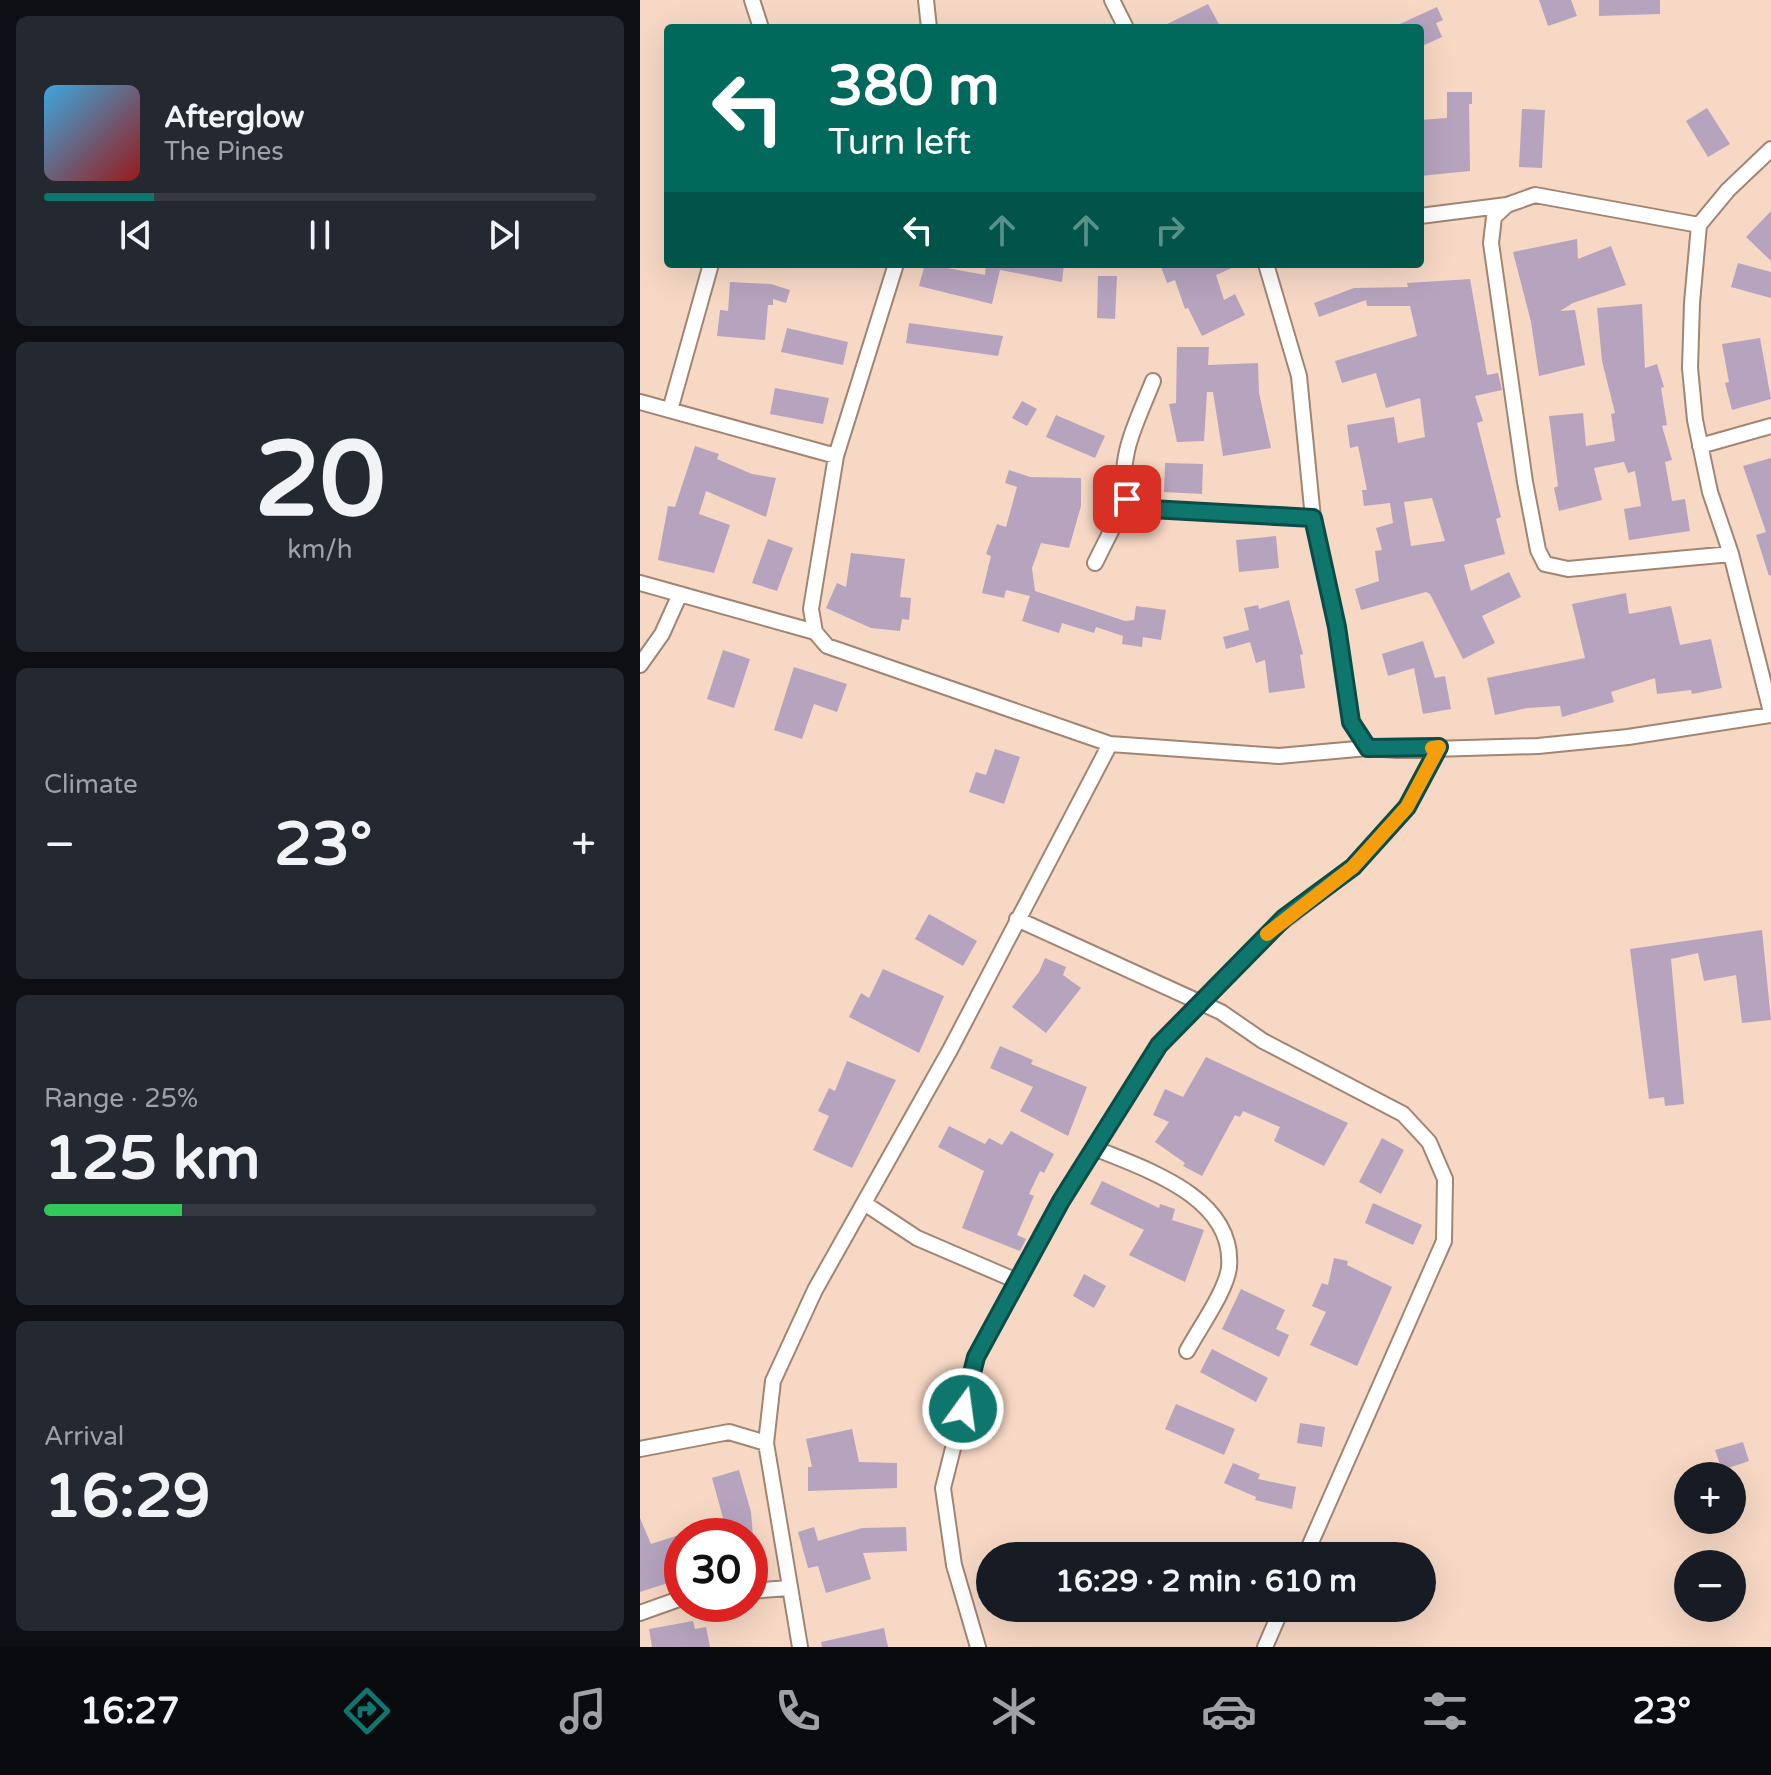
<!DOCTYPE html>
<meta charset="utf-8">
<style>
:root{--surface:#171b24;--page:#242831;--text:#f1f3f6;--muted:#9ea1a6;--line:#363941;--accent:#0f766e}
body{margin:0;font-family:"Varela Round",sans-serif;background:var(--page);color:var(--text);height:100vh;display:flex;flex-direction:column;font-size:30px;white-space:nowrap}
*{box-sizing:border-box;margin:0}
p{font-size:26px;color:var(--muted)}
.icon{flex:none;width:44px;height:44px;fill:none;stroke:currentColor;stroke-width:2;stroke-linecap:round;stroke-linejoin:round}
.map{position:relative;flex:1;overflow:hidden}
.panel{display:flex;flex-direction:column;gap:16px;padding:16px;background:#0d0f14;width:640px}
.panel>*{flex:none}
.guide{position:absolute;left:24px;top:24px;width:760px;height:244px;border-radius:8px;box-shadow:0 8px 32px #0002;background:#00695c;color:#fff;overflow:hidden}
.fabs{position:absolute;left:1034px;top:1462px;display:grid;gap:16px}
.fabs a{display:grid;place-items:center;width:72px;height:72px;border-radius:50%;background:var(--surface);box-shadow:0 8px 32px #0002;font-size:40px}
.speed{position:absolute;left:24px;top:1518px;display:flex;gap:16px;font-size:40px;font-weight:700;text-align:center}
.speed>*{display:grid;place-content:center;width:104px;height:104px;border-radius:50%;background:var(--surface);box-shadow:0 8px 32px #0002;line-height:1}
.speed .limit{border:12px solid #d22;background:#fff;color:#111}
.pin{position:absolute;display:grid;place-items:center;width:68px;height:68px;color:#fff;margin:-34px;border-radius:16px;box-shadow:0 4px 12px #0006}
.me{position:absolute;width:88px;margin:-44px;rotate:14deg;stroke-linejoin:round;filter:drop-shadow(0 0 6px #0008)}
.turn{display:flex;align-items:center;gap:28px;height:168px;padding:0 32px;font-size:36px}
.turn .icon{width:104px;height:104px;stroke-width:2.5}
.turn b{display:block;font-size:56px;line-height:68px}
.lanes{display:flex;align-items:center;height:76px;padding:0 32px;background:#0003;justify-content:center;gap:40px;direction:ltr}
.lanes .off{opacity:.35}
.big{font-size:60px;font-weight:700;line-height:1.1}
.panel .tile{flex:1;display:flex;flex-direction:column;justify-content:center;gap:12px;min-width:0;padding:0 28px;border-radius:12px;background:var(--page)}
.panel .dial{align-items:center;gap:0}
.dial b{font-size:104px;line-height:1}
.song{display:flex;align-items:center;gap:24px}
.cover{width:96px;height:96px;border-radius:12px;background:linear-gradient(135deg,hsl(200 70% 55%),hsl(0 70% 35%))}
.played{height:8px;border-radius:4px;background:linear-gradient(90deg,var(--accent) 20%,var(--line) 20%)}
.keys{display:flex;justify-content:space-around;direction:ltr}
.heat{display:flex;justify-content:space-between;align-items:center;font-size:44px;direction:ltr}
.charge{height:12px;border-radius:6px;background:linear-gradient(90deg,#34c759 25%,var(--line) 0)}
.trip{position:absolute;left:336px;top:1542px;width:460px;height:80px;border-radius:40px;background:var(--surface);box-shadow:0 8px 32px #0002;font-weight:700;line-height:80px;text-align:center}
.dock{display:flex;height:128px;justify-content:space-around;align-items:center;background:#090b0e;color:var(--muted)}
.dock .icon{width:56px;height:56px}
.dock .on{color:var(--accent)}
.dock b{font-size:36px;color:var(--text)}
main{display:flex;flex:1;min-height:0}
.map>svg:first-child{display:block}
</style>
<main>
<section class="panel">
<div class="tile">
<div class="song"><i class="cover"></i><div><b>Afterglow</b><p>The Pines</p></div></div>
<div class="played"></div>
<div class="keys"><svg class="icon" aria-label="previous" viewBox="0 0 24 24"><path d="M18 5L8 12l10 7zM5 5v14"/></svg><svg class="icon" aria-label="pause" viewBox="0 0 24 24"><path d="M8 5v14M16 5v14"/></svg><svg class="icon" aria-label="next" viewBox="0 0 24 24"><path d="M6 5l10 7-10 7zM19 5v14"/></svg></div>
</div>
<div class="tile dial"><b>20</b><p>km/h</p></div>
<div class="tile"><p>Climate</p>
<div class="heat"><a>−</a><b class="big">23°</b><a>+</a></div>
</div>
<div class="tile"><p>Range · 25%</p><b class="big">125 km</b><div class="charge"></div></div>
<div class="tile"><p>Arrival</p><b class="big">16:29</b></div>
</section>
<div class="map">
<svg width="1131" height="1647" viewBox="0 0 1131 1647">
<rect width="100%" height="100%" fill="#f7d8c5"/>
<path fill="#b6a4bf" fill-rule="evenodd" d="M899,0H931L937,16L908,26Z
M959,0H1020V14L959,16Z
M568,4L581,28H519Z
M797,7L803,20L796,23L802,37L780,47V28H751Z
M807,92H832V104H829L830,171L780,176V120L807,118Z
M1067,108L1090,144L1068,157L1046,121Z
M882,109L905,110L902,168L879,167Z
M1131,211V261L1106,237Z
M937,239L938,259L971,246L986,285L933,303L920,311L935,310L945,365L899,376L891,322L873,252Z
M1098,263L1131,272V298L1091,287Z
M285,264L345,275L346,264H424L422,282L360,270L352,304L279,286Z
M520,264H601L576,275L584,300L595,294L605,315L562,336L548,308L545,309L535,280L527,283Z
M458,276H477L475,319L457,318Z
M830,279L847,375L858,373L862,390L835,396L843,421L837,423L861,517L856,519L865,554L824,565L831,591L869,572L881,597L842,616L855,643L823,659L790,594L786,592L721,610L715,589L739,581L735,551L742,550L736,528L753,523L750,503L724,506L722,490H727L718,446L710,448L707,425L754,417L758,443L785,437L780,398L746,408L736,373L702,383L695,361L777,336L770,306H727L726,300L679,317L674,303L714,288L768,287L767,283ZM792,498L805,541L771,546L764,502Z
M90,282L131,284L150,290L146,303L133,299V305H128L125,340L77,336L80,310L88,311Z
M1002,304L1005,368L1017,364L1024,387L1021,388L1027,425L1022,426L1032,460L1025,462L1032,501L1045,499L1050,531L989,540L984,509L1001,506L995,471L988,473L984,462L954,468L962,500L919,511L914,488L918,486L909,416L943,413L946,446L975,441L971,414L975,413L962,361L957,308Z
M269,323L363,336L358,356L266,343Z
M147,328L208,342L203,365L141,352Z
M1120,338L1131,399L1092,410L1085,383L1089,382L1082,344Z
M537,347H569L568,365L618,363L619,393L631,448L583,456L573,392H567L564,441L537,442L529,404L536,403Z
M135,388L189,398L183,424L130,414Z
M382,401L397,409L387,426L372,418Z
M416,415L465,436L455,458L406,437Z
M55,446L79,454L77,459L112,474L136,478L126,517L66,491L59,514L90,525L74,573L18,560L28,506L35,507Z
M1131,458V575L1129,576L1116,535L1126,532L1103,466Z
M525,463L563,464L562,494L524,492Z
M369,470L390,477L441,478V506L429,548L401,543L392,568L395,591L485,621L494,620L496,606L526,610L521,640L503,637L502,647L482,644L483,636L456,627L454,633L422,623L419,633L382,621L390,596L366,590L364,598L342,593L351,556L346,554L357,524L366,527L377,487L365,483Z
M636,536L639,568L599,572L596,540Z
M128,539L153,548L137,591L112,583Z
M211,553L265,559L260,597L271,598L269,620L262,619L260,631L231,628L186,608L197,583L206,587Z
M986,593L989,614L1031,606L1040,645L1071,639L1082,688L1052,694L1051,690L1017,694L1015,678L971,692L974,702L922,717L920,706L887,708L855,715L847,678L945,658L932,604Z
M649,600L663,654L660,655L665,688L629,693L625,660L616,663L610,642L586,649L583,637L609,630L604,608L618,605L619,609Z
M783,641L795,678L805,676L811,709L783,714L774,668L748,676L742,654Z
M83,650L110,659L94,708L67,699Z
M154,667L207,684L197,712L174,704L162,739L134,730Z
M355,749L380,757L364,804L329,792L336,772L346,775Z
M289,914L337,941L323,966L275,939Z
M1122,930L1131,1020L1102,1023L1096,975L1064,981L1058,953L1031,959L1044,1104L1025,1106L1024,1097L1009,1099L990,949Z
M405,958L426,967L423,975L441,988L406,1033L372,1007L399,972Z
M243,969L304,996L279,1053L209,1017L221,993L229,998Z
M360,1046L393,1060L391,1064L447,1087L428,1136L380,1111L393,1087L350,1068Z
M566,1057L708,1123L684,1166L634,1141L640,1127L603,1111L600,1117L595,1115L562,1176L543,1166L545,1163L515,1142L529,1122L513,1115L525,1089L543,1097Z
M207,1061L256,1080L212,1168L173,1150L189,1116L178,1111L189,1088L195,1091Z
M309,1126L345,1144L349,1138L362,1145L371,1131L414,1154L404,1173L400,1171L389,1194L394,1196L377,1235L386,1239L380,1251L322,1228L344,1171L298,1147Z
M742,1138L764,1150L741,1194L719,1182Z
M462,1181L519,1208L520,1204L535,1209L532,1220L564,1230L545,1282L489,1255L504,1230L450,1204Z
M733,1203L782,1225L773,1245L725,1223Z
M694,1258L708,1261L707,1265L752,1287L717,1366L670,1345L686,1312L672,1306L682,1283L688,1285Z
M444,1274L466,1286L454,1308L433,1296Z
M601,1289L645,1310L636,1329L649,1335L639,1357L582,1329Z
M572,1349L628,1378L616,1402L560,1372Z
M536,1404L595,1429L584,1455L525,1429Z
M660,1423L685,1427L682,1447L657,1443Z
M212,1429L219,1462L257,1463V1488L168,1491V1467H172L166,1439Z
M1103,1442L1109,1461L1082,1470L1075,1450Z
M593,1463L620,1474L618,1479L656,1487L652,1509L615,1500L616,1497L584,1483Z
M99,1470L111,1512L113,1536H88L72,1478Z
M0,1518L11,1544L42,1534V1583L29,1587L28,1583L0,1592Z
M174,1527L178,1541L222,1528L266,1527L267,1551L223,1553L231,1579L186,1593L178,1566L168,1568L158,1532Z
M53,1621L55,1629L66,1627L70,1647H12L9,1629Z
M244,1628L248,1647H182L181,1642Z"/>
<g fill="none" stroke-linecap="round" stroke-linejoin="round">
<defs>
<path id="minor" d="M112,0L121,28
M286,0L289,28
M472,0L486,28
M1131,149L1088,190L1059,225L1052,303L1050,368L1055,420L1070,492L1091,554L1131,712
M780,216L867,205
M1059,225L895,195L867,205L854,217L851,243L885,482L898,550L905,564L928,569L1091,554
M256,264L196,456L171,609L175,632L187,646L470,744L639,756L728,748L757,750L898,746L988,737L1131,715
M626,264L659,376L673,518L697,627L711,722L728,748
M513,381C498,420 476,457 487,499L511,509L673,518
M0,402L196,456
M30,410L71,264
M1060,446L1131,426
M455,563L487,499
M0,583L175,632
M0,665L22,634L40,594
M377,919L581,1012L623,1041L763,1114L789,1142L805,1179L804,1241L665,1556
M454,1148C505,1169 595,1197 589,1267C587,1290 558,1330 547,1351
M224,1203L277,1238L377,1281
M0,1449L89,1432L126,1443
M110,1591L149,1588
M0,1613L42,1598
M160,1647L126,1443L133,1381L175,1290L310,1050L470,744
M338,1647L314,1565L303,1488L336,1357L421,1201L519,1045L632,930L713,867L767,807L799,747
M625,1647L642,1608"/>
</defs>
<use href="#minor" stroke="#a18573" stroke-width="18"/>
<use href="#minor" stroke="#fff" stroke-width="14"/>
</g>
<g fill="none" stroke-linecap="round" stroke-linejoin="round">
<defs>
<path id="route" d="M323,1409L336,1357L421,1201L519,1045L644,918L713,867L767,807L799,747L728,748L711,722L697,627L673,518L511,509L487,499"/>
</defs>
<use href="#route" stroke="#0a4d48" stroke-width="20"/>
<use href="#route" stroke="#0f766e" stroke-width="14"/>
<path stroke="#f59e0b" stroke-width="14" d="M627,934L713,867L767,807L799,747L792,748"/>
</g>
</svg>
<div class="fabs">
<a>+</a>
<a>−</a>
</div>
<div class="speed"><div class="limit">30</div></div>
<div class="pin" style="left:487px;top:499px;background:#d93025"><svg class="icon" aria-label="arrive" viewBox="0 0 24 24"><path d="M6 21V4h12l-3 4 3 4H6"/></svg></div>
<svg class="me" style="left:323px;top:1409px" viewBox="-20 -20 40 40"><circle r="17" fill="#0f766e" stroke="#fff" stroke-width="3"/><path d="M0-11L8 9 0 5-8 9z" fill="#fff"/></svg>
<div class="trip">16:29 · 2 min · 610 m</div>
<div class="guide">
<div class="turn"><svg class="icon" aria-label="left" viewBox="0 0 24 24"><path d="M17 20v-9H6M10 6l-5 5 5 5"/></svg><div><b>380 m</b>Turn left</div></div>
<div class="lanes"><svg class="icon" aria-label="left" viewBox="0 0 24 24"><path d="M17 20v-9H6M10 6l-5 5 5 5"/></svg><svg class="icon off" aria-label="ahead" viewBox="0 0 24 24"><path d="M12 20V5M6 11l6-6 6 6"/></svg><svg class="icon off" aria-label="ahead" viewBox="0 0 24 24"><path d="M12 20V5M6 11l6-6 6 6"/></svg><svg class="icon off" aria-label="right" viewBox="0 0 24 24"><path d="M7 20v-9h11M14 6l5 5-5 5"/></svg></div>
</div>
</div>
</main>
<nav class="dock">
<b>16:27</b>
<svg class="icon on" aria-label="directions" viewBox="0 0 24 24"><path d="M12 3l9 9-9 9-9-9zM9 14v-3h6M13 9l2 2-2 2"/></svg>
<svg class="icon" aria-label="music" viewBox="0 0 24 24"><path d="M9 18V5l10-2v13"/><circle cx="6" cy="18" r="3"/><circle cx="16" cy="16" r="3"/></svg>
<svg class="icon" aria-label="phone" viewBox="0 0 24 24"><path d="M5 4h4l2 5-3 2q2 4 5 5l2-3 5 2v4C11 20 4 13 5 4z"/></svg>
<svg class="icon" aria-label="climate" viewBox="0 0 24 24"><path d="M12 3v18M4 7l16 10M4 17L20 7"/></svg>
<svg class="icon" aria-label="car" viewBox="0 0 24 24"><path d="M5 17H2v-5l4-1 3-4h7l3 4 3 1v5h-3M9 17h6M6 11h13"/><circle cx="7" cy="17" r="2"/><circle cx="17" cy="17" r="2"/></svg>
<svg class="icon" aria-label="filters" viewBox="0 0 24 24"><path d="M4 7h16M4 17h16"/><circle cx="9" cy="7" r="2"/><circle cx="15" cy="17" r="2"/></svg>
<b>23°</b>
</nav>
